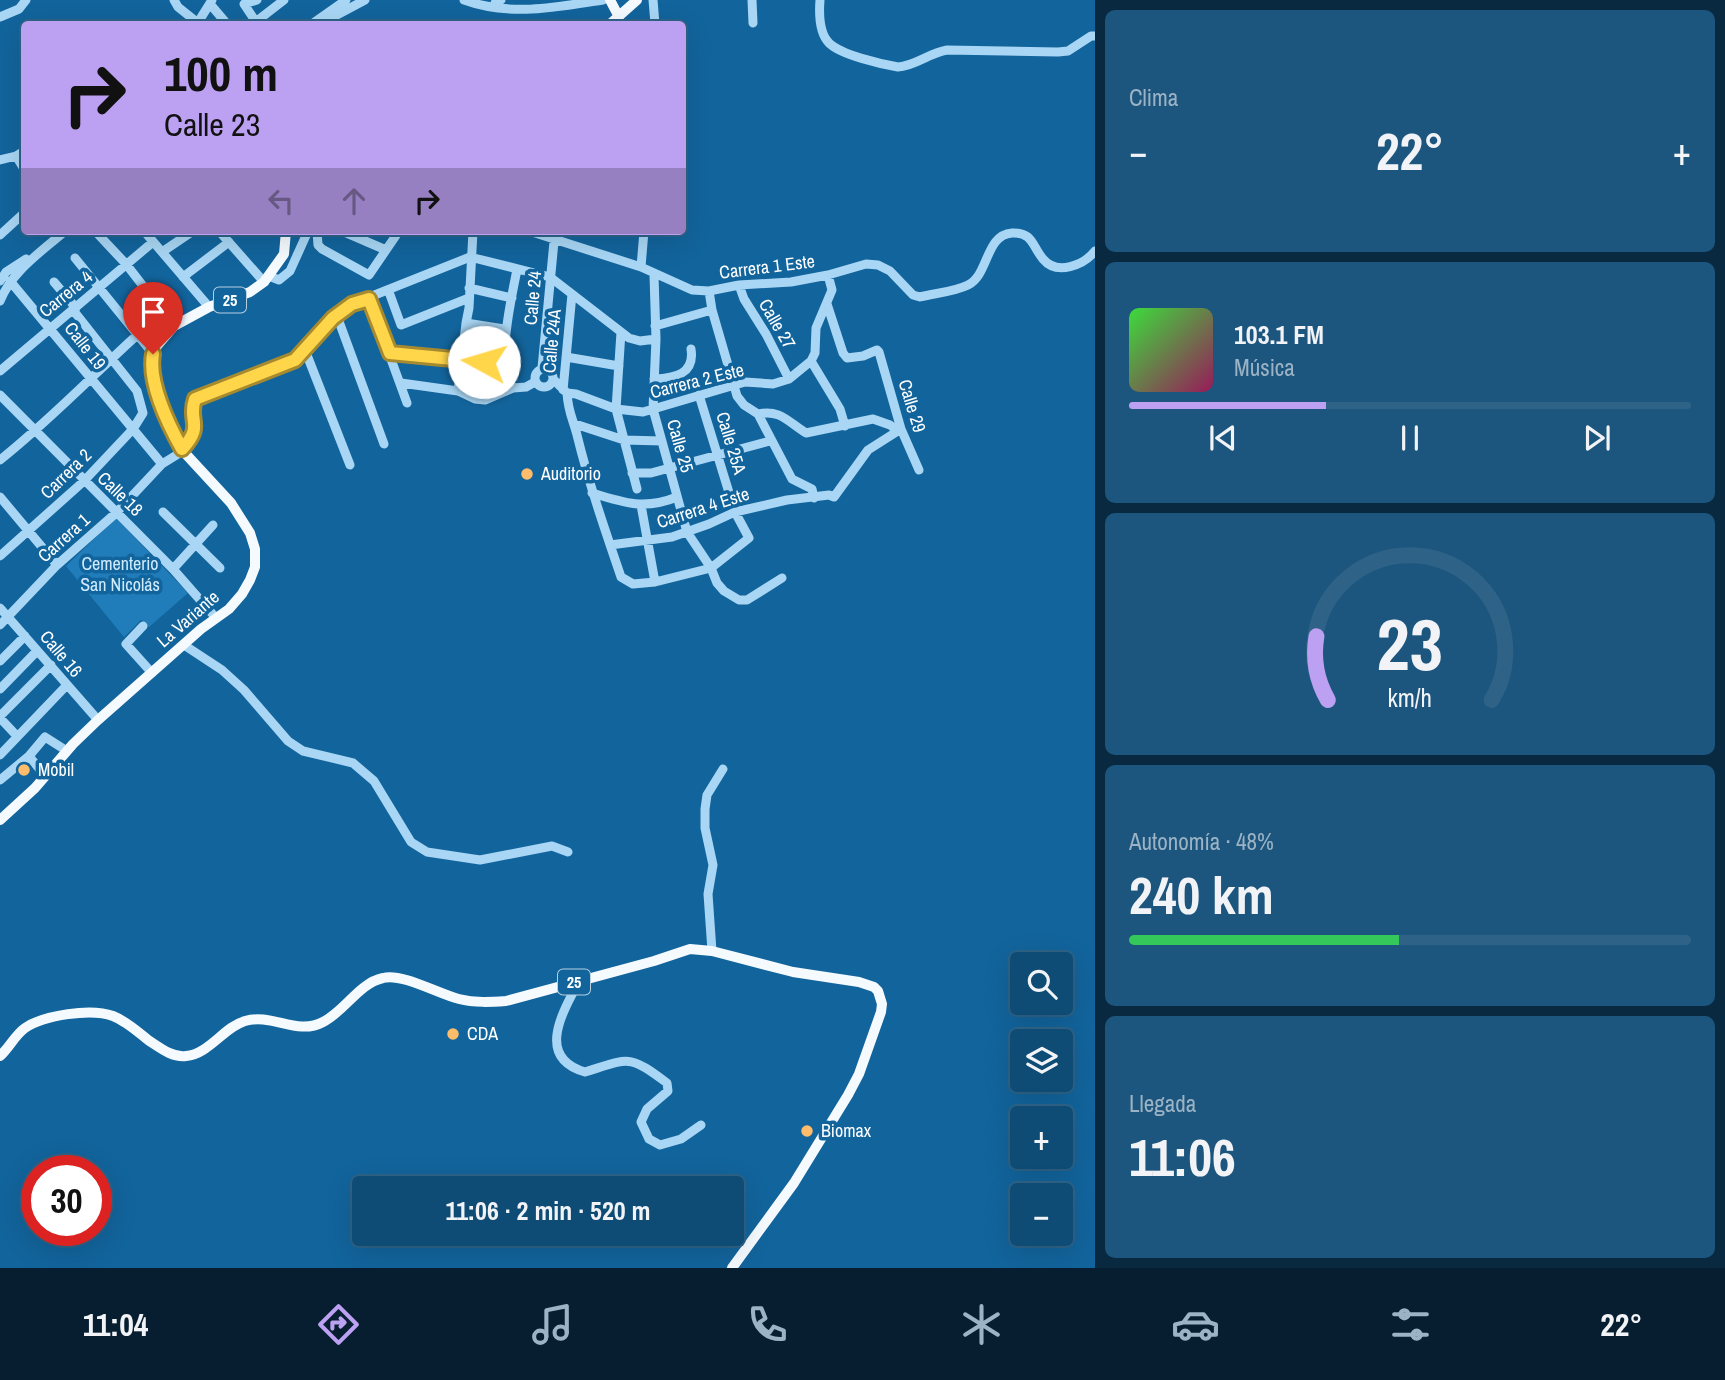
<!DOCTYPE html>
<html lang="es">
<meta charset="utf-8">
<style>
:root{--surface:#0e4b75;--page:#1c557d;--text:#f1f3f6;--muted:#9bb3c5;--line:#2e6387;--accent:#bca0f2}
body{margin:0;font-family:"Archivo Narrow",sans-serif;background:var(--page);color:var(--text);height:100vh;display:flex;flex-direction:column;font-size:26px;white-space:nowrap}
*{box-sizing:border-box;margin:0}
p{font-size:23px;color:var(--muted)}
.icon{flex:none;width:38px;height:38px;fill:none;stroke:currentColor;stroke-width:2;stroke-linecap:round;stroke-linejoin:round}
.map{position:relative;flex:1;overflow:hidden}
.side{display:flex;flex-direction:column;gap:10px;padding:10px;background:#082940;width:630px}
.side>*{flex:none}
.banner{position:absolute;left:21px;top:21px;width:665px;height:214px;border-radius:7px;box-shadow:0 7px 28px #0002,0 0 0 2px var(--line);background:#bca0f2;color:#111;overflow:hidden}
.fabs{position:absolute;left:1010px;top:952px;display:grid;gap:14px}
.fabs a{display:grid;place-items:center;width:63px;height:63px;border-radius:7px;background:var(--surface);box-shadow:0 7px 28px #0002,0 0 0 2px var(--line);font-size:35px}
.speed{position:absolute;left:21px;top:1155px;display:flex;gap:14px;font-size:35px;font-weight:700;text-align:center}
.speed>*{display:grid;place-content:center;width:91px;height:91px;border-radius:50%;background:var(--surface);box-shadow:0 7px 28px #0002,0 0 0 2px var(--line);line-height:1}
.speed .limit{border:10px solid #d22;background:#fff;color:#111}
.pin{position:absolute;display:grid;place-items:center;width:60px;height:60px;color:#fff;margin:-72px -30px;border-radius:50% 50% 50% 0;rotate:-45deg;box-shadow:0 0 7px #0007}
.pin .icon{rotate:45deg}
.me{position:absolute;width:77px;margin:-38px;rotate:276deg;stroke-linejoin:round;filter:drop-shadow(0 0 5px #0008)}
.turn{display:flex;align-items:center;gap:24px;height:147px;padding:0 28px;font-size:32px}
.turn .icon{width:91px;height:91px;stroke-width:2.5}
.turn b{display:block;font-size:49px;line-height:60px}
.lanes{display:flex;align-items:center;height:66px;padding:0 28px;background:#0003;justify-content:center;gap:35px;direction:ltr}
.lanes .off{opacity:.35}
.big{font-size:52px;font-weight:800;line-height:1.1}
.side .widget{flex:1;display:flex;flex-direction:column;justify-content:center;gap:10px;min-width:0;padding:0 24px;border-radius:10px;background:var(--page)}
.side .dial{align-items:center;gap:0}
.dial svg{height:182px;overflow:visible;fill:none;stroke:var(--line);stroke-width:7;stroke-linecap:round;text-anchor:middle}
.dial text{fill:var(--text);stroke:none}
.song{display:flex;align-items:center;gap:21px}
.cover{width:84px;height:84px;border-radius:10px;background:linear-gradient(135deg,hsl(120 70% 55%),hsl(330 70% 35%))}
.played{height:7px;border-radius:4px;background:linear-gradient(90deg,var(--accent) 35%,var(--line) 35%)}
.keys{display:flex;justify-content:space-around;direction:ltr}
.heat{display:flex;justify-content:space-between;align-items:center;font-size:38px;direction:ltr}
.charge{height:10px;border-radius:5px;background:linear-gradient(90deg,#34c759 48%,var(--line) 0)}
.trip{position:absolute;left:352px;top:1176px;width:392px;height:70px;border-radius:7px;background:var(--surface);box-shadow:0 7px 28px #0002,0 0 0 2px var(--line);font-weight:800;line-height:70px;text-align:center}
.tabs{display:flex;height:112px;justify-content:space-around;align-items:center;background:#061e2f;color:var(--muted)}
.tabs .icon{width:49px;height:49px}
.tabs .active{color:var(--accent)}
.tabs b{font-size:32px;color:var(--text)}
main{display:flex;flex:1;min-height:0}
.map>svg:first-child{display:block}
</style>
<main>
<div class="map">
<svg width="1095" height="1268" viewBox="0 0 1095 1268">
<rect width="100%" height="100%" fill="#12649c"/>
<path fill="#217dba" d="M116,518L188,593L149,627L141,620L124,637L66,566Z"/>
<g fill="none" stroke-linecap="round" stroke-linejoin="round">
<path stroke="#a8d6f4" stroke-width="9" d="M174,0L178,7L198,23
M464,0C511,17 556,7 603,0
M653,0L655,24
M752,0L753,23
M820,0C819,13 819,33 829,43C841,55 881,64 898,67C915,66 929,53 947,50L1058,52L1068,51L1091,36H1095
M495,3L501,0
M210,4L227,24
M0,17L19,9L26,0
M256,22L244,4L257,0
M197,24L212,0
M253,24L284,0
M312,24L346,0
M320,24L365,0
M16,156L24,169
M0,160L16,156L24,151
M95,231L126,264L174,326
M144,231L209,307
M219,231L264,282
M317,231L318,245L322,249L369,275L399,231
M342,231L386,250
M529,231L641,267L692,290L709,291L739,285L791,282L828,275L866,264L878,265L890,271L913,295L920,297C935,293 954,292 968,285C989,275 985,235 1012,233C1033,232 1032,246 1043,259C1057,276 1084,265 1095,251
M0,235L24,213
M162,252L193,231
M75,258L153,354
M641,267L644,231
M654,275L656,339L653,409L687,532L711,568L717,583L724,591L739,600H747L782,578
M269,276L279,280L290,271L308,231
M183,277L229,242
M0,281L6,272L26,259
M10,281L162,464
M54,282L76,308
M739,285L744,299L766,334L789,379
M469,288L512,298
M709,291L712,310L737,396L744,405L758,414
M389,292L401,325L469,298
M369,299L407,403
M0,301C12,271 41,252 65,231
M827,304L843,353L847,358L863,356L877,350L879,352L901,429L919,470
M337,316L384,444
M466,323L504,329
M655,326L712,310
M621,332L616,409L637,489
M305,350L350,465
M390,353L506,364
M566,357L619,366
M811,361L840,409L845,426
M542,368L555,231
M535 378a9 9 0 1 1 18 0a9 9 0 1 1-18 0Z
M0,371L153,242
M553,379L567,393C568,412 573,419 577,435C589,484 605,530 621,577L633,584L655,582L711,568L749,538L735,512L699,395
M654,379C675,378 695,374 691,349
M401,383L458,391L475,399L485,400L513,388L526,387L535,382
M513,388C495,362 512,298 517,269
M563,390L572,294
M458,391L466,323L469,308L473,231
M567,393L576,394L616,409L643,412L745,382L773,384L789,379L811,361L815,353L816,328L832,290L828,275
M0,395L173,569L216,618
M758,414C780,409 788,422 806,433L873,419L890,425L898,431
M758,414L792,479L812,489L814,498
M575,424L624,440L662,441
M182,449C205,425 184,412 198,397L295,360L323,327L352,304L470,257L550,277L629,338L640,341L656,339
M0,460C58,414 108,359 164,311
M632,473H651L770,441
M592,493C624,503 645,510 677,497
M0,497L57,565
M641,505L655,582
M163,512L220,568
M610,545L672,537L709,524L735,512L787,500L829,495L834,497L868,450L901,429
M0,556L84,481L133,429L143,413L137,391L73,310
M173,569L213,525
M0,608L98,720
M0,625L57,565L116,513L162,464L183,451
M143,626L126,644L152,673
M184,645L222,670L244,690L288,741L303,751L353,763L374,781L411,842L427,852L480,860L552,846L568,852
M0,661L25,636
M0,689L37,651
M0,716L51,665
M0,718L16,735
M0,755L66,686
M45,776L29,756L45,737L67,751
M0,780L29,756
M712,951L708,894L713,865L705,828V809L707,795L723,769
M579,981C563,1012 535,1057 585,1072C630,1058 628,1054 667,1083L668,1091L647,1109L641,1122L649,1139L660,1145L681,1139L701,1125"/>
<path stroke="#f5faff" stroke-width="10" d="M610,0L619,17
M610,24L637,0
M0,820L35,788L73,744L98,720L201,629L229,609L242,594L250,580L255,567V549L250,533L231,503L183,451L171,429L160,399L152,360L157,346L174,326L209,307L250,292L264,282L284,254L286,231
M0,1056C9,1048 15,1035 25,1028C44,1015 91,1008 113,1016C126,1021 137,1031 148,1040C159,1047 172,1058 186,1056C209,1054 224,1027 245,1021C272,1013 297,1036 323,1022C345,1011 359,983 383,978C403,973 438,994 459,999C475,1003 491,1002 506,1001L654,961L690,949L712,951L793,972L859,982L874,987L878,991L882,1004L881,1012L859,1074L848,1095L794,1183L732,1268"/>
</g>
<g fill="none" stroke-linecap="round" stroke-linejoin="round">
<defs>
<path id="route" d="M153,354C148,382 168,424 182,449C205,425 187,421 195,399L295,360L333,318L352,304L369,299L390,353L484,362"/>
</defs>
<use href="#route" stroke="#a68a30" stroke-width="18"/>
<use href="#route" stroke="#ffd54a" stroke-width="12"/>
</g>
<g fill="#ffbd6b" stroke="#12649c" stroke-width="2.5">
<circle cx="527" cy="474" r="7"/>
<circle cx="24" cy="770" r="7"/>
<circle cx="453" cy="1034" r="7"/>
<circle cx="807" cy="1131" r="7"/>
</g>
<g text-anchor="middle" stroke-width="7" stroke-linejoin="round" paint-order="stroke">
<g fill="#12649c" stroke="#b8d0e1" stroke-width="2">
<rect x="214" y="287.5" width="32" height="25" rx="5"/>
<rect x="558" y="969.5" width="32" height="25" rx="5"/>
</g>
<g font-size="16" font-weight="bold" fill="#fff">
<text x="230" y="306">25</text>
<text x="574" y="988">25</text>
</g>
<g font-size="18" fill="#fff" stroke="#12649c">
<text transform="translate(767 267) rotate(-7)" y="6">Carrera 1 Este</text>
<text transform="translate(66 294) rotate(-39)" y="6">Carrera 4</text>
<text transform="translate(533 298) rotate(-85)" y="6">Calle 24</text>
<text transform="translate(777 324) rotate(60)" y="6">Calle 27</text>
<text transform="translate(552 341) rotate(-85)" y="6">Calle 24A</text>
<text transform="translate(85 346) rotate(52)" y="6">Calle 19</text>
<text transform="translate(697 381) rotate(-14)" y="6">Carrera 2 Este</text>
<text transform="translate(912 406) rotate(73)" y="6">Calle 29</text>
<text transform="translate(731 443) rotate(73)" y="6">Calle 25A</text>
<text transform="translate(680 446) rotate(74)" y="6">Calle 25</text>
<text transform="translate(66 474) rotate(-44)" y="6">Carrera 2</text>
<text transform="translate(120 494) rotate(44)" y="6">Calle 18</text>
<text transform="translate(703 508) rotate(-18)" y="6">Carrera 4 Este</text>
<text transform="translate(64 538) rotate(-42)" y="6">Carrera 1</text>
<text transform="translate(188 619) rotate(-41)" y="6">La Variante</text>
<text transform="translate(61 654) rotate(50)" y="6">Calle 16</text>
</g>
<g font-size="18" fill="#fff" stroke="#12649c" text-anchor="start">
<text x="541" y="480">Auditorio</text>
<text x="38" y="776">Mobil</text>
<text x="467" y="1040">CDA</text>
<text x="821" y="1137">Biomax</text>
</g>
<g font-size="18" fill="#d0ecfe" stroke="#12649c">
<text x="120" y="570">Cementerio<tspan x="120" dy="21">San Nicolás</tspan></text>
</g>
</g>
</svg>
<div class="fabs">
<a><svg class="icon" aria-label="search" viewBox="0 0 24 24"><circle cx="10" cy="10" r="6"/><path d="M15 15l6 6"/></svg></a>
<a><svg class="icon" aria-label="layers" viewBox="0 0 24 24"><path d="M12 4l9 5-9 5-9-5zM3 14l9 5 9-5"/></svg></a>
<a>+</a>
<a>−</a>
</div>
<div class="speed"><div class="limit">30</div></div>
<div class="pin" style="left:153px;top:354px;background:#d93025"><svg class="icon" aria-label="arrive" viewBox="0 0 24 24"><path d="M6 21V4h12l-3 4 3 4H6"/></svg></div>
<svg class="me" style="left:484px;top:362px" viewBox="-20 -20 40 40"><circle r="19" fill="#fff"/><path d="M0-13L10 11 0 6-10 11z" fill="#ffd54a"/></svg>
<div class="trip">11:06 · 2 min · 520 m</div>
<div class="banner">
<div class="turn"><svg class="icon" aria-label="right" viewBox="0 0 24 24"><path d="M7 20v-9h11M14 6l5 5-5 5"/></svg><div><b>100 m</b>Calle 23</div></div>
<div class="lanes"><svg class="icon off" aria-label="left" viewBox="0 0 24 24"><path d="M17 20v-9H6M10 6l-5 5 5 5"/></svg><svg class="icon off" aria-label="ahead" viewBox="0 0 24 24"><path d="M12 20V5M6 11l6-6 6 6"/></svg><svg class="icon" aria-label="right" viewBox="0 0 24 24"><path d="M7 20v-9h11M14 6l5 5-5 5"/></svg></div>
</div>
</div>
<section class="side">
<div class="widget"><p>Clima</p>
<div class="heat"><a>−</a><b class="big">22°</b><a>+</a></div>
</div>
<div class="widget">
<div class="song"><i class="cover"></i><div><b>103.1 FM</b><p>Música</p></div></div>
<div class="played"></div>
<div class="keys"><svg class="icon" aria-label="previous" viewBox="0 0 24 24"><path d="M18 5L8 12l10 7zM5 5v14"/></svg><svg class="icon" aria-label="pause" viewBox="0 0 24 24"><path d="M8 5v14M16 5v14"/></svg><svg class="icon" aria-label="next" viewBox="0 0 24 24"><path d="M6 5l10 7-10 7zM19 5v14"/></svg></div>
</div>
<div class="widget dial"><svg viewBox="0 0 100 80">
<path d="M14 69A42 42 0 1 1 86 69"/>
<path d="M14 69A42 42 0 0 1 9 41" stroke="#bca0f2"/>
<text x="50" y="56" font-size="32" font-weight="700">23</text>
<text x="50" y="72" font-size="11">km/h</text>
</svg></div>
<div class="widget"><p>Autonomía · 48%</p><b class="big">240 km</b><div class="charge"></div></div>
<div class="widget"><p>Llegada</p><b class="big">11:06</b></div>
</section>
</main>
<nav class="tabs">
<b>11:04</b>
<svg class="icon active" aria-label="directions" viewBox="0 0 24 24"><path d="M12 3l9 9-9 9-9-9zM9 14v-3h6M13 9l2 2-2 2"/></svg>
<svg class="icon" aria-label="music" viewBox="0 0 24 24"><path d="M9 18V5l10-2v13"/><circle cx="6" cy="18" r="3"/><circle cx="16" cy="16" r="3"/></svg>
<svg class="icon" aria-label="phone" viewBox="0 0 24 24"><path d="M5 4h4l2 5-3 2q2 4 5 5l2-3 5 2v4C11 20 4 13 5 4z"/></svg>
<svg class="icon" aria-label="climate" viewBox="0 0 24 24"><path d="M12 3v18M4 7l16 10M4 17L20 7"/></svg>
<svg class="icon" aria-label="car" viewBox="0 0 24 24"><path d="M5 17H2v-5l4-1 3-4h7l3 4 3 1v5h-3M9 17h6M6 11h13"/><circle cx="7" cy="17" r="2"/><circle cx="17" cy="17" r="2"/></svg>
<svg class="icon" aria-label="filters" viewBox="0 0 24 24"><path d="M4 7h16M4 17h16"/><circle cx="9" cy="7" r="2"/><circle cx="15" cy="17" r="2"/></svg>
<b>22°</b>
</nav>
